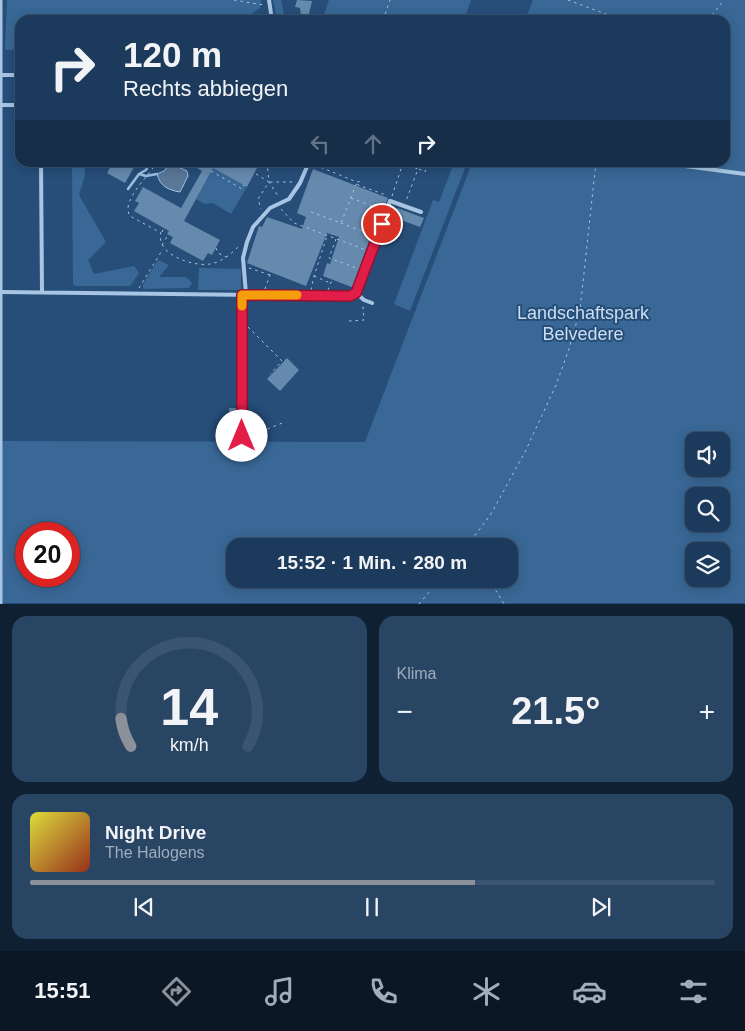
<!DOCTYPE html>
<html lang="de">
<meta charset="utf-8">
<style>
:root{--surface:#1c3a5b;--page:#294564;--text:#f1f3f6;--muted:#a0adbb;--line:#3a5471;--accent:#8c9099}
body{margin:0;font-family:Helvetica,sans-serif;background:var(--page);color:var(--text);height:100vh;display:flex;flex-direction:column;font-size:19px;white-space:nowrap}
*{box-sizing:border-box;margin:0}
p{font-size:16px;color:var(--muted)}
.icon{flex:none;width:28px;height:28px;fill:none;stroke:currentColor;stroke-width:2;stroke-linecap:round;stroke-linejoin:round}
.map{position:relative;height:604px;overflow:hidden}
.details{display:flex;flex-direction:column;gap:12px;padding:12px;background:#0f2032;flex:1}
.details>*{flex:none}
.banner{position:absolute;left:15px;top:15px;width:715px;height:152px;border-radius:15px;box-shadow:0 2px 12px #0003,0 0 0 1px var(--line);background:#1c3a5b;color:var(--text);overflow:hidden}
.tools{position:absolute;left:685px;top:432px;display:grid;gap:10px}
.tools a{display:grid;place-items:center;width:45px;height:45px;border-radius:10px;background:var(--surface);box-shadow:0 2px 12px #0003,0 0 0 1px var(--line);font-size:25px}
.speed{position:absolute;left:15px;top:522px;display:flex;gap:10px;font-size:25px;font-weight:700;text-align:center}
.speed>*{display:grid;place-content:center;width:65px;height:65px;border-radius:50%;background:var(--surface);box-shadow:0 2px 12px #0003,0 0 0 1px var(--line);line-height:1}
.speed .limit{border:8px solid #d22;background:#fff;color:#111}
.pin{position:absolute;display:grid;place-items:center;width:42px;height:42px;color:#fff;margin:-21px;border:2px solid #fff;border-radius:50%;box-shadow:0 1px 5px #0007}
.me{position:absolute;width:55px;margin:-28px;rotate:0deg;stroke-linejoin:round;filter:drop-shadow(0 0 4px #0008)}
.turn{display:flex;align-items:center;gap:18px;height:105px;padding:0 25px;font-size:22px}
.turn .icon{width:65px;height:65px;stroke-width:2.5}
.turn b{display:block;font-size:35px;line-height:42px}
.lanes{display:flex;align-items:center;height:48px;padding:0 25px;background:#0003;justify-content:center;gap:25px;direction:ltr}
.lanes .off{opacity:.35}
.big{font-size:38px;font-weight:700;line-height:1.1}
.details .card{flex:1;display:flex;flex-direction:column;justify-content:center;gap:8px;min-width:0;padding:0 18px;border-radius:15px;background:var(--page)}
.details .dial{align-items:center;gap:0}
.dial svg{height:130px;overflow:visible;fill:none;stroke:var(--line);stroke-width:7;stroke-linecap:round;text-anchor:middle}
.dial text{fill:var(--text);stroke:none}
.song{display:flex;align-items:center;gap:15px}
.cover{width:60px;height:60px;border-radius:8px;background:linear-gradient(135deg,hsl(60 70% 55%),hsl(10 70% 35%))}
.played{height:5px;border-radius:2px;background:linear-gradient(90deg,var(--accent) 65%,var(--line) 65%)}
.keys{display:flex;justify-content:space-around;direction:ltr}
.heat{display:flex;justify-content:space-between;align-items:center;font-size:28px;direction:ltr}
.details .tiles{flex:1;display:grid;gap:12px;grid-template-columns:1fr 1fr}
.card:last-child{grid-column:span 2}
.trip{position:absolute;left:226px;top:538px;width:292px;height:50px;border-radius:15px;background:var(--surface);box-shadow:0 2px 12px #0003,0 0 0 1px var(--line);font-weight:700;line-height:50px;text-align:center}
.tabs{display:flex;height:80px;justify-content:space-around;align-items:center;background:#0b1724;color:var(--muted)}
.tabs .icon{width:35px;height:35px}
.tabs .on{color:var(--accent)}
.tabs b{font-size:22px;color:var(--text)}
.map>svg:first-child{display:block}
</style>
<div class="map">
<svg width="745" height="604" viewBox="0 0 745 604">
<rect width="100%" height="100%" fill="#264e79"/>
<path fill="#396896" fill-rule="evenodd" d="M7,0H261L260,8L243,20H20V49L5,50Z
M273,0H281L284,14L288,20H277Z
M329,0H471L464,20H322Z
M533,0H745V603H0V441L365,442L472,163L725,162V20H525ZM694,441H721V469H694ZM694,496H721V524H694ZM26,534H69V576H26ZM235,546H510V579H235ZM694,551H721V579H694Z
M72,163H84L85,175L79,195L106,242L88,260L94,274L134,266L139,273L130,286H76L73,284Z
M454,163H467L410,311L394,304L433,200L439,202Z
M213,168L247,187L231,214L213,203L205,204L196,199Z
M158,260L169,265L159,277H186L192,283L189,288L143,289V284Z
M199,268L241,269V290H198Z"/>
<path fill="#5a7797" stroke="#9dc1e4" d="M170,163L187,171L188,176L180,192C168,190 160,186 157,174L164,171Z"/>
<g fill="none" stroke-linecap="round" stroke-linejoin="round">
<path stroke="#9dc1e4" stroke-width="2.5" d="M139,174L146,170L150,162
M128,189L139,174L146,176L157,174"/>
</g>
<path fill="#668aae" d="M297,0L312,1L309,14L306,17L301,16L300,8L295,7Z
M113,162H137L125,183L107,173Z
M188,162H252L258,166L247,187L213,168L184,221L220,240L212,255L208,253L203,261L170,243L173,237L167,234L169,231L134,211L139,203L135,201L143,187L181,208L202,171Z
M313,169L388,198L374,233L372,232L354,288L323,276L327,263L330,264L339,237L327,233L306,286L247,263L259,226L262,227L267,217L302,229L306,217L297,213Z
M397,208L424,218L420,227L401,220L393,240L386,238Z
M287,358L299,370L280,391L267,379Z
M229,408H237V436H229Z
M246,416H255V429H246Z"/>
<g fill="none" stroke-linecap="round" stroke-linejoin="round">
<path stroke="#a8c6e3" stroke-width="1" stroke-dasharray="2.5 4" stroke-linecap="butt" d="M234,0L264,5
M568,0L622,20
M383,20L390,0
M708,20L724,0
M157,162C150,175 120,201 130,216L161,233C155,254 193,267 210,264C222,262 231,254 239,246
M267,162L269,182L278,196
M403,163L418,169L406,201
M315,165L357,182L362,181
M419,169L425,172L428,162
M211,171L242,189L244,185
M256,174L269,182L258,199L261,209
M270,182H294
M392,196L403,163L401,162
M351,198L380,209
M281,209L294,223L366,250
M311,212L341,223L357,182L358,185L386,195
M341,223L370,234
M162,232L164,228
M336,239L329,258L359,269
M162,245L168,235
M216,248L218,253L226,257
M249,268L270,275
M314,276L330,283
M139,288L163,249
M265,289L271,272
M311,290L314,276L327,236
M328,290L332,280
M349,321L364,320L363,306
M248,327L282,361L270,374
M248,430L267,429L285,422
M467,546L491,514L525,452L556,385L569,349L580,310L596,162
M489,579L504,604
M419,604L440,579"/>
<path stroke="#a8c6e3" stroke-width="4" d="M269,0L272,20
M261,20L271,17
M1,75H20
M1,105H20
M41,162L42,292
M655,162L745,174
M1,292L351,296L356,293L390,201L421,212
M356,293L364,300L372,303
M246,294L243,258L247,242L253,227L270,208L289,199L300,183L309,162
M242,436V295"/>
<path stroke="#a8c6e3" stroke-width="5" d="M0,0V604"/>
</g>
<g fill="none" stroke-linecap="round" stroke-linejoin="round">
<defs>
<path id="route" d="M242,436V295L350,296L356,293L382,224"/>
</defs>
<use href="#route" stroke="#92132f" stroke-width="12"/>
<use href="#route" stroke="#e11d48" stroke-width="9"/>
<path stroke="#f59e0b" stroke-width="9" d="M242,306V295H297"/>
</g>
<g text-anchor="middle" stroke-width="4" stroke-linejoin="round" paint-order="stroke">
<g font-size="18" fill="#cadff3" stroke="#264e79">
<text x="583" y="319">Landschaftspark<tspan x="583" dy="21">Belvedere</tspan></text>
</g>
</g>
</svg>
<div class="tools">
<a><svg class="icon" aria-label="sound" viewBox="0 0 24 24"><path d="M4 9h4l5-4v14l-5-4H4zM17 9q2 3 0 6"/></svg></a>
<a><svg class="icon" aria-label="search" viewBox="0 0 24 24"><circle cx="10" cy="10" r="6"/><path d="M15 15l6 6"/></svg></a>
<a><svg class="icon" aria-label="layers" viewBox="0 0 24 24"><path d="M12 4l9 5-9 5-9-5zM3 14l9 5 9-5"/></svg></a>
</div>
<div class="speed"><div class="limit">20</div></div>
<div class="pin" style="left:382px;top:224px;background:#d93025"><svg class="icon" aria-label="arrive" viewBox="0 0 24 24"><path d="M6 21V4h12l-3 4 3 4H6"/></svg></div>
<svg class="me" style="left:242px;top:436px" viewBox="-20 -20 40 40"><circle r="19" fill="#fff"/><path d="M0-13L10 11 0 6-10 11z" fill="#e11d48"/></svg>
<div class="trip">15:52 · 1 Min. · 280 m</div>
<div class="banner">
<div class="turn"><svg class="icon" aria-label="right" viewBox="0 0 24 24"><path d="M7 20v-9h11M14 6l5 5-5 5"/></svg><div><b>120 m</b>Rechts abbiegen</div></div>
<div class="lanes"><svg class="icon off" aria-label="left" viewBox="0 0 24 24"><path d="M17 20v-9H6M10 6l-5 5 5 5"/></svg><svg class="icon off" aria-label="ahead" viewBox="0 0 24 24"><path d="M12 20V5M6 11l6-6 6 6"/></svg><svg class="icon" aria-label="right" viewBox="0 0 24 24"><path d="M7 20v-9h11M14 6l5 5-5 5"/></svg></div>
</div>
</div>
<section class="details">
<div class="tiles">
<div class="card dial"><svg viewBox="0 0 100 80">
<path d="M14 69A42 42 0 1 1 86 69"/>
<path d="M14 69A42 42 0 0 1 8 52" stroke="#8c9099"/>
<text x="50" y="56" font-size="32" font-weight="700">14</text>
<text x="50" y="72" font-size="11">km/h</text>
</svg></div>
<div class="card"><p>Klima</p>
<div class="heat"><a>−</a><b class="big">21.5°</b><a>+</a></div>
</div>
<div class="card">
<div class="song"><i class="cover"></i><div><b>Night Drive</b><p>The Halogens</p></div></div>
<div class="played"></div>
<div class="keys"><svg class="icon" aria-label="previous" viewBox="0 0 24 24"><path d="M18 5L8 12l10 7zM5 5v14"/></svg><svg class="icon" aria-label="pause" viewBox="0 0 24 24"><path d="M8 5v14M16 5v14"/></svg><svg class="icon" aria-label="next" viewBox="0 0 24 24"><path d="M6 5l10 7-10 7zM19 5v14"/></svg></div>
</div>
</div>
</section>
<nav class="tabs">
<b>15:51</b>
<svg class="icon on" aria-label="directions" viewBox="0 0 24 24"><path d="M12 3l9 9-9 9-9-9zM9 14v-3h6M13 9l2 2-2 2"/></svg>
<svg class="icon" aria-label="music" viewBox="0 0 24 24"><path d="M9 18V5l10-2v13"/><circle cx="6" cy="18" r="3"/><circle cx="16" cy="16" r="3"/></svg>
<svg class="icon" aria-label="phone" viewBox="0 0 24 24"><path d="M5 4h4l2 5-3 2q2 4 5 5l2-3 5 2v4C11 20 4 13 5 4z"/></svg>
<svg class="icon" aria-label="climate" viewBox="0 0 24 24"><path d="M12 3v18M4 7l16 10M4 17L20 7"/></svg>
<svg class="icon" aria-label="car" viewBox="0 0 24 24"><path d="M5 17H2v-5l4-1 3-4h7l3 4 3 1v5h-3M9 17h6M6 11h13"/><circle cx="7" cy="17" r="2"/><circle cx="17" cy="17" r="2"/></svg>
<svg class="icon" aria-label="filters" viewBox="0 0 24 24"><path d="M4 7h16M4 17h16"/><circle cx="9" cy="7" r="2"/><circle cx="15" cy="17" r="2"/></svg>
</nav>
